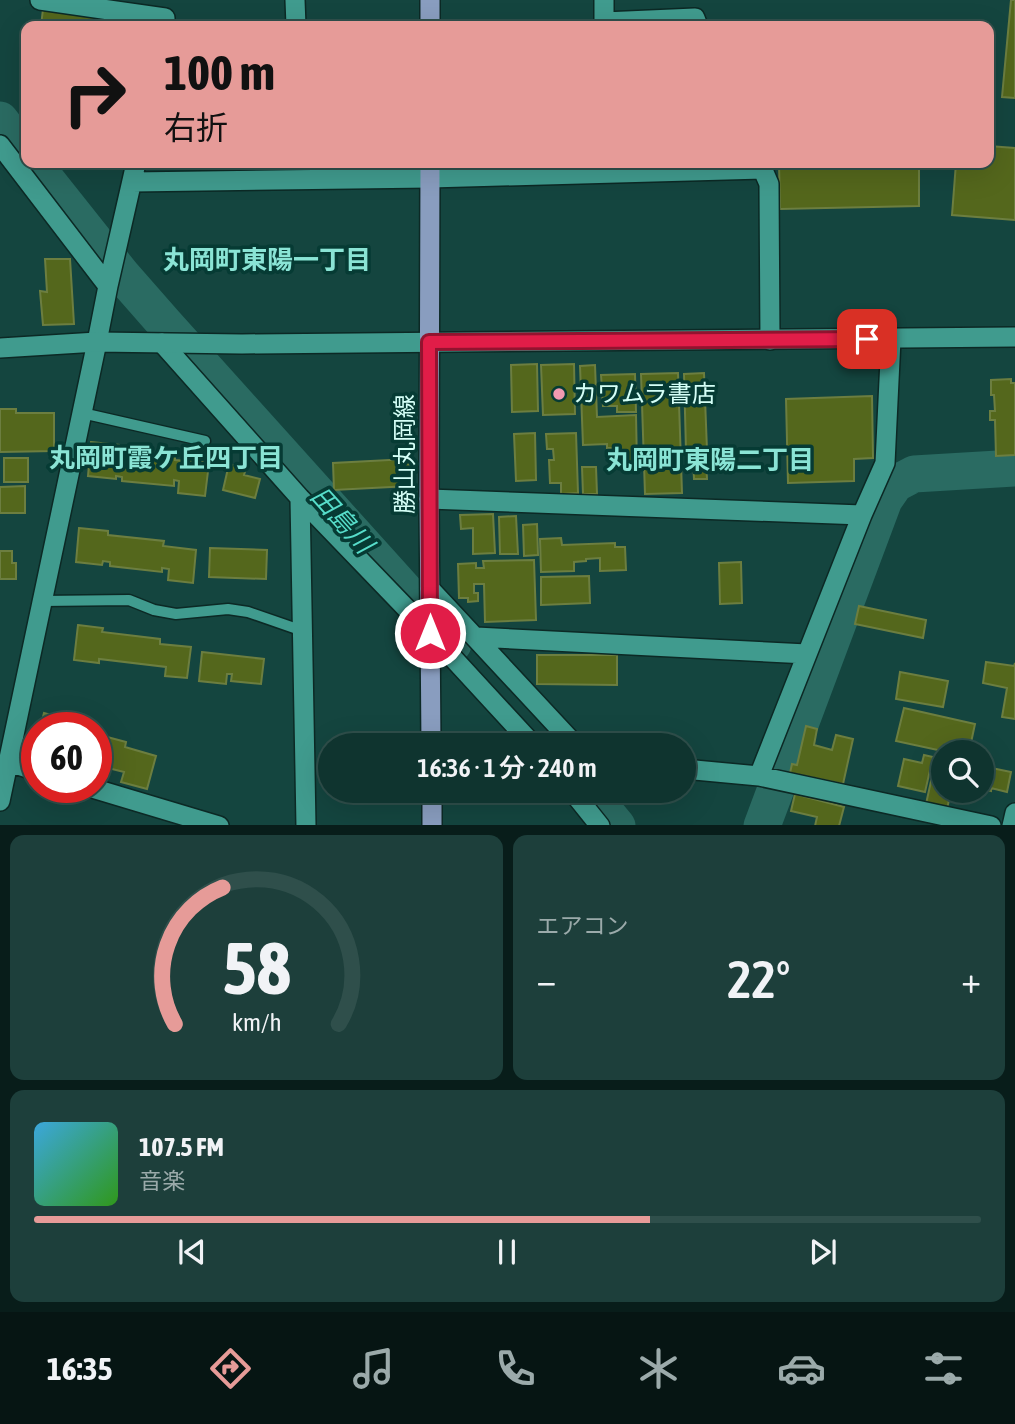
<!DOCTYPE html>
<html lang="ja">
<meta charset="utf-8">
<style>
:root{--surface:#0f342f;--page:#1d3f3b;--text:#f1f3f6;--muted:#9baaaa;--line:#2f4f4b;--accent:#e69b98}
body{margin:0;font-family:"Asap Condensed","Noto Sans JP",sans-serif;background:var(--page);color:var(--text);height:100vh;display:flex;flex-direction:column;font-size:26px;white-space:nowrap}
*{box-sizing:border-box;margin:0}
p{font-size:23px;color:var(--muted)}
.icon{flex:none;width:38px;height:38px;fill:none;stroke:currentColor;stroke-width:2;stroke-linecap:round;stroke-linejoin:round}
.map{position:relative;height:825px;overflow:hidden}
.drawer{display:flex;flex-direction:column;gap:10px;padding:10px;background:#081d1a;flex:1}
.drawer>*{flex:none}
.top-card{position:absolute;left:21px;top:21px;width:973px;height:147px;border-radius:14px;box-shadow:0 7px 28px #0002,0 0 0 2px var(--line);background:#e69b98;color:#111;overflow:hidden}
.tools{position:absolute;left:931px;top:740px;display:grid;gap:14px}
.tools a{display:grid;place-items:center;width:63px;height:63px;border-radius:50%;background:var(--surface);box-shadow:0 7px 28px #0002,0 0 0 2px var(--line);font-size:35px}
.speed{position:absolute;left:21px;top:712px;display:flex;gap:14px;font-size:35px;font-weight:700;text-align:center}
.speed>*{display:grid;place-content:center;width:91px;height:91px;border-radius:50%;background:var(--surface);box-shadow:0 7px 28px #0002,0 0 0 2px var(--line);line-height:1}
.speed .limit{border:10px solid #d22;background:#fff;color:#111}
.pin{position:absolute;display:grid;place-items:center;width:60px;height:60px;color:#fff;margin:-30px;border-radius:14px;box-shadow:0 4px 10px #0006}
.me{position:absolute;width:77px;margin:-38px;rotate:0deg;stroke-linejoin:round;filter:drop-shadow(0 0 5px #0008)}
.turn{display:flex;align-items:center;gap:24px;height:147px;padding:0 28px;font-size:32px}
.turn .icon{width:91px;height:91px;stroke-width:2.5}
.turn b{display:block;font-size:49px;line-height:60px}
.big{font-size:52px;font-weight:600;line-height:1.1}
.drawer .widget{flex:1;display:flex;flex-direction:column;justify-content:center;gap:10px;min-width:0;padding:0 24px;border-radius:14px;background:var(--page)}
.drawer .dial{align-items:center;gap:0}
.dial svg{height:182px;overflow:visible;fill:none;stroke:var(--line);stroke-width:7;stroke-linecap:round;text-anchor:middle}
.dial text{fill:var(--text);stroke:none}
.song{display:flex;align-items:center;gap:21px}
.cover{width:84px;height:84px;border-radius:10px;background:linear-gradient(135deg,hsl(200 70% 55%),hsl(110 70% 35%))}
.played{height:7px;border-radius:4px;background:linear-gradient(90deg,var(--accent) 65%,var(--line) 65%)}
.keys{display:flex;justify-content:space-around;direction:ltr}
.heat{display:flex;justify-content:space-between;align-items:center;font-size:38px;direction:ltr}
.drawer .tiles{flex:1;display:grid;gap:10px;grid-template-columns:1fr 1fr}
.widget:last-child{grid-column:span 2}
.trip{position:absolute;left:318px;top:733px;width:378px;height:70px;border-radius:35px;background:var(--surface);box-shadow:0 7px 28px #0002,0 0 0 2px var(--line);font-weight:600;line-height:70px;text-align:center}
.menu{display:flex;height:112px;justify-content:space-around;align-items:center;background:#061513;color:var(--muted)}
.menu .icon{width:49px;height:49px}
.menu .selected{color:var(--accent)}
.menu b{font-size:32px;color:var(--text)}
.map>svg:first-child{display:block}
</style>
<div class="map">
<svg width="1015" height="826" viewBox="0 0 1015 826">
<rect width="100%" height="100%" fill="#14453f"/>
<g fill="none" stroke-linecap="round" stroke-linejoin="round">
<path stroke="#2a6b62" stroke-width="37" d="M0,120L26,154
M33,163L122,275L165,324L453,644
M588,791L617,826
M762,826L884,500L895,484L914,474L1015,468"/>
</g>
<path fill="#54671c" stroke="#6c7e40" stroke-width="2" d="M1011,0H1015V98L1002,97Z
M43,9L139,19L138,26H41Z
M989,146L1015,148V220L952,215L956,163H989Z
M779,163H919V206L780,209Z
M45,259H70L74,324L43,325L40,291L47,292Z
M537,364L538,411L512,412L511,365Z
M574,364L575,414L543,415L541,365Z
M595,365L597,417L636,415L637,465H619V448H607V444L583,445L580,366Z
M678,373L682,493L645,494L641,374Z
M704,373L707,450L686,451L684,374Z
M635,374L636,412H617V406H603L601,375Z
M1011,379V383H1015V455L996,456L995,420H990V411H995L994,395H991V380Z
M872,396L873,458L854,459V481L788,483L786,399Z
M0,409H16V413H54V451L0,452Z
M535,433L536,480L516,481L514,434Z
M576,433L578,493L561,494V483H550L549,460H554L553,449H547L546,434Z
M91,442L119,445V449L175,455V460L209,463L205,496L178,493L179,481L174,480V486L122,481V477L116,476V479L88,476Z
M4,458H28V482H4Z
M408,459L410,486L334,490L333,463Z
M693,459H706L707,479H694Z
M229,464L246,468L244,475L260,479L255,498L223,490Z
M582,467H596L597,494H583Z
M25,486V513H0V487Z
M493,514L495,553L473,554V528L461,529L460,515Z
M516,516L518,554H500L499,517Z
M537,524L538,555L524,556L523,525Z
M79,528L108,531V535L164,541L163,546L196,550L193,583L168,580L169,569L162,568V572L110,566V562L103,561L102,565L76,562Z
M561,538L562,545L615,543V547H625L626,570L600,571V558L586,559V561L574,562V571L541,572L540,539Z
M210,548L267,550L266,579L209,577Z
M0,551H12V563H16V579H0Z
M534,560L536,620L485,622L484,584H474V593H478V601L468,602V598H459L458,564L476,563V568H484L483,561Z
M741,562L742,603L720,604L719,563Z
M589,576L590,603L541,605V577Z
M859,606L926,620L923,638L855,624Z
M78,625L103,628L102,632L160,639V644L191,647L187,678L165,676L166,667L99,659V663L74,660Z
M202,652L264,659L261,684L231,681L232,674H227L226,684L199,681Z
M537,655H617V685L537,684Z
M986,662L1014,666L1015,663V719L1002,717L1007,688L983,683Z
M900,672L948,681L943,707L896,699Z
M904,708L975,724L969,752H947L896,741Z
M44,713L72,721L70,726L77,728H40Z
M806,726L817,729L814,745L832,750L836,735L853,739L843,784L790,773L792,764L797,765Z
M96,734L126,742L125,747L156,756L147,789L121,782L124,772L96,765Z
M924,755L933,757L925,792L898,786L904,759L922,763Z
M982,766L1011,772L1007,792L991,788V791L982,789Z
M933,772L943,774V791H951L947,809L926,804Z
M795,794L844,807L839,826H815L817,817L791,811Z"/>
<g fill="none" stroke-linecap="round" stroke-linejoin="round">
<defs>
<path id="service" d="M82,413L205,441
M42,601L129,600L154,610L176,614L228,609L248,612L303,631"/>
<path id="minor" d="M40,0L165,18
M295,0L296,26
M604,22L695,18L698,26
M604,26V0
M0,145L108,286
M760,163L769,184L770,340
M132,182L430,178L763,169
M162,343L300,498L430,633L534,746
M300,498L306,826
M429,499L862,515
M430,589L576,746
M476,637L807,654
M8,762L37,771
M684,769L759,776L991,826
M759,776L862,515L885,463L891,339
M92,788L219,826
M572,791L600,826
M0,801L97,342L108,286L136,163"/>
<path id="tertiary" d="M0,348L97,342L242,344L1015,337
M1012,826L1015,813"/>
<path id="primary" d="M430,26V0
M430,163L429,499L431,746
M432,791V826"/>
</defs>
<use href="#service" stroke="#0c2925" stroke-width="13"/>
<use href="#minor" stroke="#0c2925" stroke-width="22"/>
<use href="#tertiary" stroke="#0c2925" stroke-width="22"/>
<use href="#primary" stroke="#0c2925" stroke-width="22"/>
<use href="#service" stroke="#409b8e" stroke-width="10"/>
<use href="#minor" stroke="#409b8e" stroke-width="19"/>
<use href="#tertiary" stroke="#409b8e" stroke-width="19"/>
<use href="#primary" stroke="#899dbf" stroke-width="19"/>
</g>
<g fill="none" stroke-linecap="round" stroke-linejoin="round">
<defs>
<path id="route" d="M430,633L429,342L867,339"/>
</defs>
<use href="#route" stroke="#92132f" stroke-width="18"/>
<use href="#route" stroke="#e11d48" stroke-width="12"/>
</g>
<circle fill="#f19ab1" stroke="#063b34" stroke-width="2.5" cx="559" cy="394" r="7"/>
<g text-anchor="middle" stroke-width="7" stroke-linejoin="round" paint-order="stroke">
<g font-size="24" fill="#d5fff7" stroke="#063b34" text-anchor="start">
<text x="573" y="402">カワムラ書店</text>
</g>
<g font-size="24" fill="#d5fff7" stroke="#063b34">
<text transform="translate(405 454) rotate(-90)" y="8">勝山丸岡線</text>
</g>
<g font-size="26" font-weight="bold" fill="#8ae4d5" stroke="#063b34">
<text x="267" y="269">丸岡町東陽一丁目</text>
<text x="166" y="467">丸岡町霞ケ丘四丁目</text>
<text x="710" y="469">丸岡町東陽二丁目</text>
</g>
<g font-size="26" font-style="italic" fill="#57ddca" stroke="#063b34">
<text transform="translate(342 520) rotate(48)" y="9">田島川</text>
</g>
</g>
</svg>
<div class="tools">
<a><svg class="icon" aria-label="search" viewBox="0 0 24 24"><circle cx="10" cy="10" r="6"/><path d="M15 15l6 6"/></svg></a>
</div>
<div class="speed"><div class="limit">60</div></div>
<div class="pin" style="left:867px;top:339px;background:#d93025"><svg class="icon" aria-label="arrive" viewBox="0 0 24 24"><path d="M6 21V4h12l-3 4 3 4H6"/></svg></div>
<svg class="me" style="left:430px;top:633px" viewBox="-20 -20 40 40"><circle r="17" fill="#e11d48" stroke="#fff" stroke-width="3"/><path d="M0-11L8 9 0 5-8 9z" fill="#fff"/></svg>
<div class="trip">16:36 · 1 分 · 240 m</div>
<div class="top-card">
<div class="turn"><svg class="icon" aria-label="right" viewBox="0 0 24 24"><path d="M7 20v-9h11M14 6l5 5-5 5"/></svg><div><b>100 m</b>右折</div></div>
</div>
</div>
<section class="drawer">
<div class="tiles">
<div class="widget dial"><svg viewBox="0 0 100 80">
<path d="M14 69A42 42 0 1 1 86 69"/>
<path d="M14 69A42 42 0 0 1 35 9" stroke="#e69b98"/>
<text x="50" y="56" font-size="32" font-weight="700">58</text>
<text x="50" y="72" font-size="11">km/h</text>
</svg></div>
<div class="widget"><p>エアコン</p>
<div class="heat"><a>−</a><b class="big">22°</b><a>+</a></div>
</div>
<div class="widget">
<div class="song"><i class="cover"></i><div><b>107.5 FM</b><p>音楽</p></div></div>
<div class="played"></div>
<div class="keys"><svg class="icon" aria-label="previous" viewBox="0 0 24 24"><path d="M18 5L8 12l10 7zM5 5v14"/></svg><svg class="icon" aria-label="pause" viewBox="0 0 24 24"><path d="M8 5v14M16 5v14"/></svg><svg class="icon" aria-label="next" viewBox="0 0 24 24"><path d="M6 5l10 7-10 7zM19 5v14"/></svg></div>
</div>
</div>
</section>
<nav class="menu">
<b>16:35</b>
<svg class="icon selected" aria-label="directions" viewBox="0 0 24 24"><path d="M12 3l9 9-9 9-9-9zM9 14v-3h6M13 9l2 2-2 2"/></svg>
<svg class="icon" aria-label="music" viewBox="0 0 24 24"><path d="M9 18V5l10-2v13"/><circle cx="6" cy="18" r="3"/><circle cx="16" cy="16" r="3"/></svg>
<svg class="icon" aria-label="phone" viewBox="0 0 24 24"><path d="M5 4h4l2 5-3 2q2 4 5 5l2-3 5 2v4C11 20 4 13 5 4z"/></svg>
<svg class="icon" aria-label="climate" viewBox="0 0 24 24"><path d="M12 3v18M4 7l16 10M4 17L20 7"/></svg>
<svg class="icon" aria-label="car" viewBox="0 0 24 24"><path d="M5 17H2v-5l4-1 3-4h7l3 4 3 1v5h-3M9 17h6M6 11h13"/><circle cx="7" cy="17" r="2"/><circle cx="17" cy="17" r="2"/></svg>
<svg class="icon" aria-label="filters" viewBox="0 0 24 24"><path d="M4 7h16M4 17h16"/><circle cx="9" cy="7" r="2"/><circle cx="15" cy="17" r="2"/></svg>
</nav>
